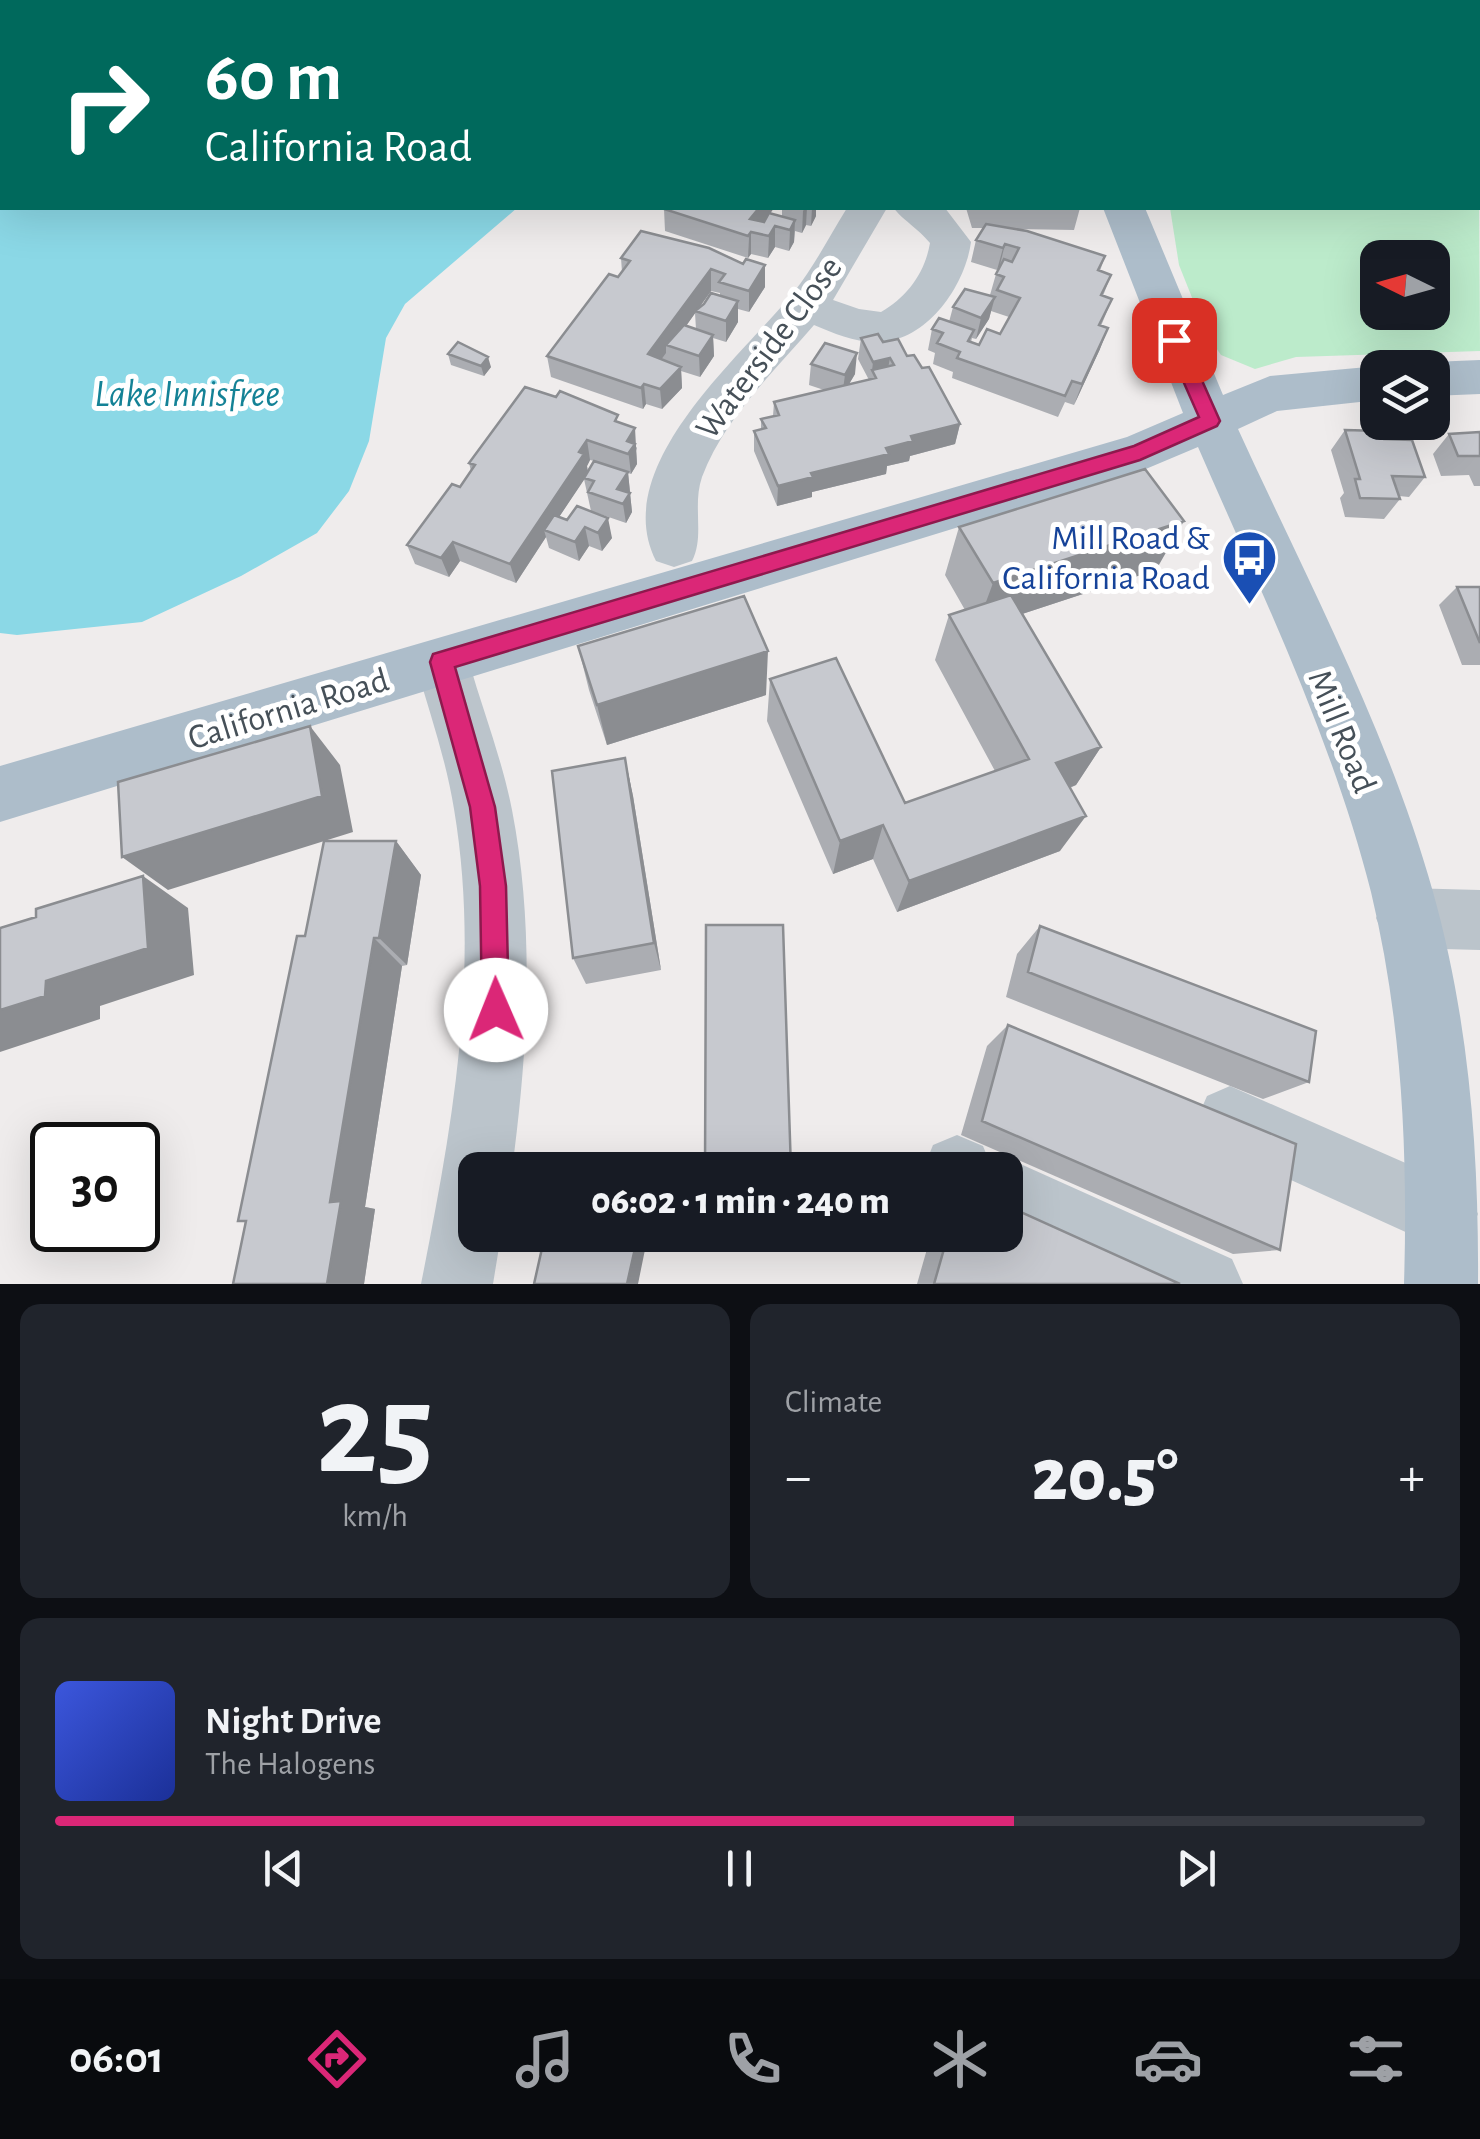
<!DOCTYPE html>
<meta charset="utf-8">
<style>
:root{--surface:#171b24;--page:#20242c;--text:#f1f3f6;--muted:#9ea1a6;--line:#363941;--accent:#db2777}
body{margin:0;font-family:"Alegreya Sans",sans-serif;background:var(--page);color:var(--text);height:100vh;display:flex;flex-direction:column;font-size:38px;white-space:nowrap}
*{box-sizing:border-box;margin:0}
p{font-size:32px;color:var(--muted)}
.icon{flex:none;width:55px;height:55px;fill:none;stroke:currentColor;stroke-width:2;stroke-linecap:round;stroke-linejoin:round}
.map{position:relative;height:1284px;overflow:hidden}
.drawer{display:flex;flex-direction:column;gap:20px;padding:20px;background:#0d0f14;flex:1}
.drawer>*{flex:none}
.top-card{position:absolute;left:0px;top:0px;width:1480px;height:210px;box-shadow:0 10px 40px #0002;background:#00695c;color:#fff;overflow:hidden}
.needle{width:65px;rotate:275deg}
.buttons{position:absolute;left:1360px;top:240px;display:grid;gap:20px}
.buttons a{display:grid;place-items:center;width:90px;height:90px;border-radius:20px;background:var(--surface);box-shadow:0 10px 40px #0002;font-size:50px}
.speed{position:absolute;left:30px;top:1122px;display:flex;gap:20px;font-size:50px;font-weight:700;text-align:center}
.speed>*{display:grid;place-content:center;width:130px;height:130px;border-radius:50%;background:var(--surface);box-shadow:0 10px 40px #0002;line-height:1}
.speed .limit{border:5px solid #111;border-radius:15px;background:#fff;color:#111}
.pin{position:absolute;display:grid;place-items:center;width:85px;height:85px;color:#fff;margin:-42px;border-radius:20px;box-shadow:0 5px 15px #0006}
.me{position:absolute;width:110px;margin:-55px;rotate:359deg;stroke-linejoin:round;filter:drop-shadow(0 0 8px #0008)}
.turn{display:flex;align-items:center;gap:35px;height:210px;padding:0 40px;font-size:45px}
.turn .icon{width:130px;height:130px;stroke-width:2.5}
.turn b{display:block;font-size:70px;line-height:85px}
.big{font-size:75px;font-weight:800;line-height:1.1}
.drawer .widget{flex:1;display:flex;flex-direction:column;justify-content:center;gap:15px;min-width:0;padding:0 35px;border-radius:20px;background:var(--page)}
.drawer .dial{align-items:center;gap:0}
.dial b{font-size:130px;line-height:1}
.song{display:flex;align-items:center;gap:30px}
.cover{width:120px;height:120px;border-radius:15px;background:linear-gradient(135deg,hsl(230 70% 55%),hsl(230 70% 35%))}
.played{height:10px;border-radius:5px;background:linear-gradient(90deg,var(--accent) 70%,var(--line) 70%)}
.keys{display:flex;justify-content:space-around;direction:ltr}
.heat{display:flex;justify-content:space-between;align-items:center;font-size:55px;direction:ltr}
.drawer .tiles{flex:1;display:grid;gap:20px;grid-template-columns:1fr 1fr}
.widget:last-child{grid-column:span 2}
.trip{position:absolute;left:458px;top:1152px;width:565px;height:100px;border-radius:20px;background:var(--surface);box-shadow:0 10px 40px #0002;font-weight:800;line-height:100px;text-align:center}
.dock{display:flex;height:160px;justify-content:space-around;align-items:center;background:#090b0e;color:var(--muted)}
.dock .icon{width:70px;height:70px}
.dock .selected{color:var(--accent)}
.dock b{font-size:45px;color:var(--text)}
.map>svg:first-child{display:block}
</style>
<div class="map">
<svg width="1480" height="1284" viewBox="0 0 1480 1284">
<rect width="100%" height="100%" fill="#efecec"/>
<path fill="#bcebcb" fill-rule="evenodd" d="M1478,36L1480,351L1296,357L1255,369L1221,355L1207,335L1179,265L1170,208H1478ZM1378,258H1432V312H1378Z"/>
<path fill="#8bd8e6" d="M0,0H651L2,2V208H517L405,304L386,338L369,441L349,491L317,533L241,576L142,622L17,635L0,633Z"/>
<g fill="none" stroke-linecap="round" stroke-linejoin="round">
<defs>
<path id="highway" d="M1299,0H1349L1351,2H1301Z
M1389,0H1438L1440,2H1391Z
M1478,15H1480V37H1478Z"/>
</defs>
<use href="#highway" stroke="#718da4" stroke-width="4"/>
<path fill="#bbc4cb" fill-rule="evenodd" d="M873,0H907V2H873Z
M847,208H887L833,300L859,309L881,312C907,297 925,273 930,243C919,229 900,218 894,208H945L971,242C965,287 925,344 875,342C854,342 833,333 814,325C774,372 724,418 702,477C692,506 705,536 692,561L674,567L656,561C608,467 740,358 793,293C814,267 829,237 847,208Z
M442,639L461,646L469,662C483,711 502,759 512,810C535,929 528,1050 512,1170H475V1235H501L493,1284H421C452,1128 481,970 454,809C446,759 429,711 415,662L423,646Z
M1406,888L1480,890V950L1406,948L1385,939L1376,918L1385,897Z
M1230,1086L1467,1190L1478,1214L1467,1238L1443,1249L1207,1142L1197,1119L1207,1096Z
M957,1135L983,1146L990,1163L1005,1157L1232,1259L1243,1284H1128L1005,1227V1170H923L933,1145Z"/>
<path fill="#adbdca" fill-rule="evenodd" d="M1076,0H1112V2H1077Z
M1103,208H1145L1223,395L1270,376L1378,366L1384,368H1378V400L1277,411L1238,429C1307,580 1388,731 1433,892C1469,1020 1479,1152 1478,1284H1404C1408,1152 1402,1021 1371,892C1332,738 1261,592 1198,447L1141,471L0,822V766L1127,437L1183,413Z
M1480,360V394L1432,396V368H1415L1432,362Z"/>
<use href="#highway" fill="#86a2b9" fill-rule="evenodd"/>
</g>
<path fill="#abadb2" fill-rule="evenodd" d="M931,0H959L958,2H931Z
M665,208H774L770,213L782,216V208H816V216L811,226L806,225L802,233L795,231L794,242L789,251L775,247L768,258L751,254L748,258L665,231L664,209Z
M966,208H1080L1074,230L1016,229L1105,256L1100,271L1111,275L1103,296L1112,299L1101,326L1100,349L1074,405L1065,402L1058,417L952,378L953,372L933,364L935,353L928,350L932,329L949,322L953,307L995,297L990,295L996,274L1000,265L997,270L971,262L976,240L983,228H972ZM991,311L1009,317L1000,334L979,345L971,342L972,338L976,339L989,319Z
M621,258L765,265V287L749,312L738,309V322L726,342L713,338L714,356L700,377L681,371L682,388L662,409L646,404L643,409L551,377L547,356L618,277L622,272ZM711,291L720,293V295L699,308ZM695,313L696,329L686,326Z
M861,338L883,342L907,356L922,368L960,424L955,444L910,456L909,461L887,466L886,474L812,492V497L777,506L754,451V431L761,429V419L773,416L774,402L824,390L809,385L811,364L855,374L849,384L869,380L858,359Z
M448,354L491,367L484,376L451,365Z
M556,397L619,422L637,448L636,451L637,464L631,474L628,473L632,512L626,523L591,511L584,479L559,517L612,538L602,551L589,546L579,561L549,548L546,537L516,583L460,561L449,577L415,564L407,545L460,487L471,471L469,463ZM590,460L594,461L588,472L587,466Z
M1345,430L1384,439L1425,477L1409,497L1399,496L1400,499L1384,519L1345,517L1340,498L1344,493L1331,450Z
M1480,432V486H1474L1469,475L1441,476L1433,454L1449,434Z
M959,527L1156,570L1022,614L1101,747L1076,785L1070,788L1060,851L897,912L873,859L833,874L767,721L770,679L905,803L995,771L935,660L949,615L965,610L945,575Z
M1457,587H1480V665H1462L1439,605Z
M578,646L766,695L607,745L589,690Z
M625,758L633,796L661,970L586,984L573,958Z
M396,841L421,875L407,965L402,966L365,1207L375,1209L364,1284H233L245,1222L238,1221L305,936Z
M1040,926L1309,1082L1263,1099L1006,997L1017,954Z
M1008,1025L1280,1250L1233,1254L961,1135L987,1046Z
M931,1235H1005L1180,1284H917Z"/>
<path fill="#8b8d91" d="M759,208H774L756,233L751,232V254L748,258L750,219Z
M805,208H807L806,225L802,233L803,211Z
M812,208H816V216L811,226Z
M795,220L794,242L789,251L790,230Z
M775,226V247L768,258L769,236Z
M1005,244L1000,265L997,270L1003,248Z
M765,265V287L749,312V291Z
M711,269V291L671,347L666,345V353L650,375L648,354Z
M995,297L989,319L976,339L981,318Z
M738,301V322L726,342V321Z
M1108,328L1100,349L1074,405L1082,384Z
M713,335L714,356L700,377L699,356Z
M857,353L855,374L842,396L845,375Z
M488,357L491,367L484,376L481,366Z
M890,358L886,379L876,378L872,371L873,362Z
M681,367L682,388L662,409L660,389Z
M644,384L646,404L643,409L641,388Z
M960,424L955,444L910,456L909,461L887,466L886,474L812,492V497L777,506L778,486L811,473L886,448L911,436Z
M635,428L637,464L631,474L627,441Z
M587,440L590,460L587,466L588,474L549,532L544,530L546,537L516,583L510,564Z
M628,472L630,492L622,504L617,489Z
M630,493L632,512L626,523L623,504Z
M608,518L612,538L602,551L598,533Z
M1184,521L1156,570L976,629L993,583Z
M585,527L589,546L579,561L575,542Z
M453,542L460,561L449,577L441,558Z
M768,651L766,695L607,745L597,705Z
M310,726L340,765L353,832L168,890L122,857Z
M1101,747L1076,785L1033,801L1056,763Z
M625,758L633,796L661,970L654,943Z
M1086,816L1060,851L897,912L909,881Z
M883,825L873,859L833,874L840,841Z
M396,841L421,875L407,965L379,938Z
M143,876L188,908L194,975L100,1006V1019L0,1052V1010L46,981Z
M374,938L402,966L365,1207L375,1209L364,1284H327L330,1202Z
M638,1235H648L638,1284H627Z"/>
<path fill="#c7c9cf" stroke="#8b8d91" stroke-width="2.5" d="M763,0H849L848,2H762Z
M963,0H1047V2H964Z
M665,208H759L750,219L764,222L769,213L795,220L790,230L775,226L769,236L751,232L748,236L664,209Z
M986,224L1027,231L1105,256L1098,270L1111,275L1101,295L1112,299L1099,325L1108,328L1082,384L1072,381L1065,396L957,358L960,352L937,343L943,333L932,329L939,318L974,330L968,341L979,345L987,329L1000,334L1020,298L997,290L1004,277L996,274L1004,259L1012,262L1019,248L1005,244L1003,248L976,240Z
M641,231L709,248L743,264L746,259L765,265L749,291L719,282L725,274L711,269L648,354L681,367L660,389L644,384L641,388L547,356L609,274L618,277L630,261L621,258Z
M965,289L995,297L981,318L953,307Z
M711,293L738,301L726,321L695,311L704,304Z
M684,325L713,335L699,356L666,345Z
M878,334L883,342L898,339L907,356L914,355L922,368L929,367L960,424L911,436L913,441L886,448L889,454L811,473L813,477L778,486L754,431L766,428L761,419L779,415L774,402L876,378L872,370L894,365L890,358L873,362L861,338Z
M458,342L488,357L481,366L448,354Z
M825,343L857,353L845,375L811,364Z
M525,387L556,397L560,391L618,415L615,421L635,428L627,441L635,444L628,454L587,440L579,452L584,454L510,564L453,542L441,558L407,545L452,484L460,487L475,465L469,463Z
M1345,430L1381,431L1384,439L1412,440L1425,477L1392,476L1400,499L1360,498L1355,479H1360Z
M1480,432V456H1458L1449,434Z
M594,461L628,472L617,489L630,493L623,504L588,492L594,481L584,478Z
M1145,469L1184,521L993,583L959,527Z
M577,506L608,518L598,533L585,527L575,542L544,530L554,515L567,520Z
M1457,587H1480V643Z
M1011,595L1101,747L1056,763L1086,816L909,881L883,825L840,841L770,679L836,658L905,803L1029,759L949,615Z
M744,596L768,651L597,705L578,646Z
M310,726L322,796L122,857L118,782Z
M625,758L654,943L573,958L552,771Z
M324,841H396L379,938H374L330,1202L341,1201L327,1284H233L246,1221H238L297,936H305Z
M143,876L148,948L46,981L45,996L0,1010V928L36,917V909Z
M706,925H783L791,1170H705Z
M1040,926L1316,1031L1309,1082L1028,972Z
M1008,1025L1296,1144L1280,1250L982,1121Z
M1005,1205L1180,1284H934L948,1235H1005Z
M545,1235H638L627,1284H534Z"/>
<path fill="#db2777" stroke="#8e194d" stroke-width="2.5" d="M1174,333L1184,340L1220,421L1217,426L1140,460L455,667L495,807L506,886L509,1010L505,1019L496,1023L486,1019L482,1010L480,886L470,807L430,662L433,654L1134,446L1199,417L1165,340Z"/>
<defs>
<symbol id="bus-pin" viewBox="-11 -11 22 30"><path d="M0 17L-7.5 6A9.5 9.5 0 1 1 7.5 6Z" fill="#1a4fb4" stroke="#fff"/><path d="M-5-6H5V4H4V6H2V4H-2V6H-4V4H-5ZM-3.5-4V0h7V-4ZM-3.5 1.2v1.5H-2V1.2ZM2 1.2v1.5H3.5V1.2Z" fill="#fff"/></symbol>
</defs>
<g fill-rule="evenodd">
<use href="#bus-pin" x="1218" y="526" width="63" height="86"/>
</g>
<g text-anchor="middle" stroke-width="10" stroke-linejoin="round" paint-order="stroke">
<g font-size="35" fill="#465058" stroke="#fff">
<text transform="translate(768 347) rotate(-53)" y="12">Waterside Close</text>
<text transform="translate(288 708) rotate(-17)" y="12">California Road</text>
<text transform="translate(1343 731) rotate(68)" y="12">Mill Road</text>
</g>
<g font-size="35" fill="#164399" stroke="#fff" text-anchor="end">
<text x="1210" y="549">Mill Road &amp;<tspan x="1210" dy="40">California Road</tspan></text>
</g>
<g font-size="38" font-style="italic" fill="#148296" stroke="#fff">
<text x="187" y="406">Lake Innisfree</text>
</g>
</g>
</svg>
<div class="buttons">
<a><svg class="needle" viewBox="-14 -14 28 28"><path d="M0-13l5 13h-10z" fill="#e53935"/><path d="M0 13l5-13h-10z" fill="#9ea1a6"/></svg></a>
<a><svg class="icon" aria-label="layers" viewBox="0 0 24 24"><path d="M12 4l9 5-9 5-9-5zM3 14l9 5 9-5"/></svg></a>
</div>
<div class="speed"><div class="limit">30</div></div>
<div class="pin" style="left:1174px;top:340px;background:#d93025"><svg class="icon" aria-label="arrive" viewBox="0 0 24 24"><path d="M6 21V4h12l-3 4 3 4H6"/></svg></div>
<svg class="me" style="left:496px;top:1010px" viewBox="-20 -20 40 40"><circle r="19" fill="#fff"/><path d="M0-13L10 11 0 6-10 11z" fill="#db2777"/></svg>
<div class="trip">06:02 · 1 min · 240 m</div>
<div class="top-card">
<div class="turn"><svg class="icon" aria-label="right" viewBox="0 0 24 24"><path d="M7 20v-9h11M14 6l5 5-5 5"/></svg><div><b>60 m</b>California Road</div></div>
</div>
</div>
<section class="drawer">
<div class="tiles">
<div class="widget dial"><b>25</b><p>km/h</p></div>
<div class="widget"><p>Climate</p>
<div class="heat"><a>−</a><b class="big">20.5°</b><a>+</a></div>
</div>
<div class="widget">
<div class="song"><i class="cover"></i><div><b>Night Drive</b><p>The Halogens</p></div></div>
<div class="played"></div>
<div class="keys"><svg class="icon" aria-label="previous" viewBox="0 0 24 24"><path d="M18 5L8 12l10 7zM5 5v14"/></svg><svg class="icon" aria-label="pause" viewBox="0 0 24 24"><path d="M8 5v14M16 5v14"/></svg><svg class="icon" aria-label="next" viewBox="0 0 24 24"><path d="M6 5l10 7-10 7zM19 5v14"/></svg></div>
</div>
</div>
</section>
<nav class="dock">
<b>06:01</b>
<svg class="icon selected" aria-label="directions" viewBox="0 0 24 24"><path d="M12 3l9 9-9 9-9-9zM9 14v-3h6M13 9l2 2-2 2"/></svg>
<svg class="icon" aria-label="music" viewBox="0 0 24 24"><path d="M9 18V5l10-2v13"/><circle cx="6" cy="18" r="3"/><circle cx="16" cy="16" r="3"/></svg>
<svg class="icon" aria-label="phone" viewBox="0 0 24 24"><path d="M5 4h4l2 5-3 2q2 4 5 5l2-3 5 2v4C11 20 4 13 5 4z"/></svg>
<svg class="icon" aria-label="climate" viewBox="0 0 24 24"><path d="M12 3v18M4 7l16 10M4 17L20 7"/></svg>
<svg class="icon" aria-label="car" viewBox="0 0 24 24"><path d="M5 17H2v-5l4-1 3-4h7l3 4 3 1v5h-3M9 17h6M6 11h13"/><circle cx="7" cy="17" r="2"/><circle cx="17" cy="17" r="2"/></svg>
<svg class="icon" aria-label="filters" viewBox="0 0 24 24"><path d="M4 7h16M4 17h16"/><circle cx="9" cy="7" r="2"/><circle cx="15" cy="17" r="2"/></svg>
</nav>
